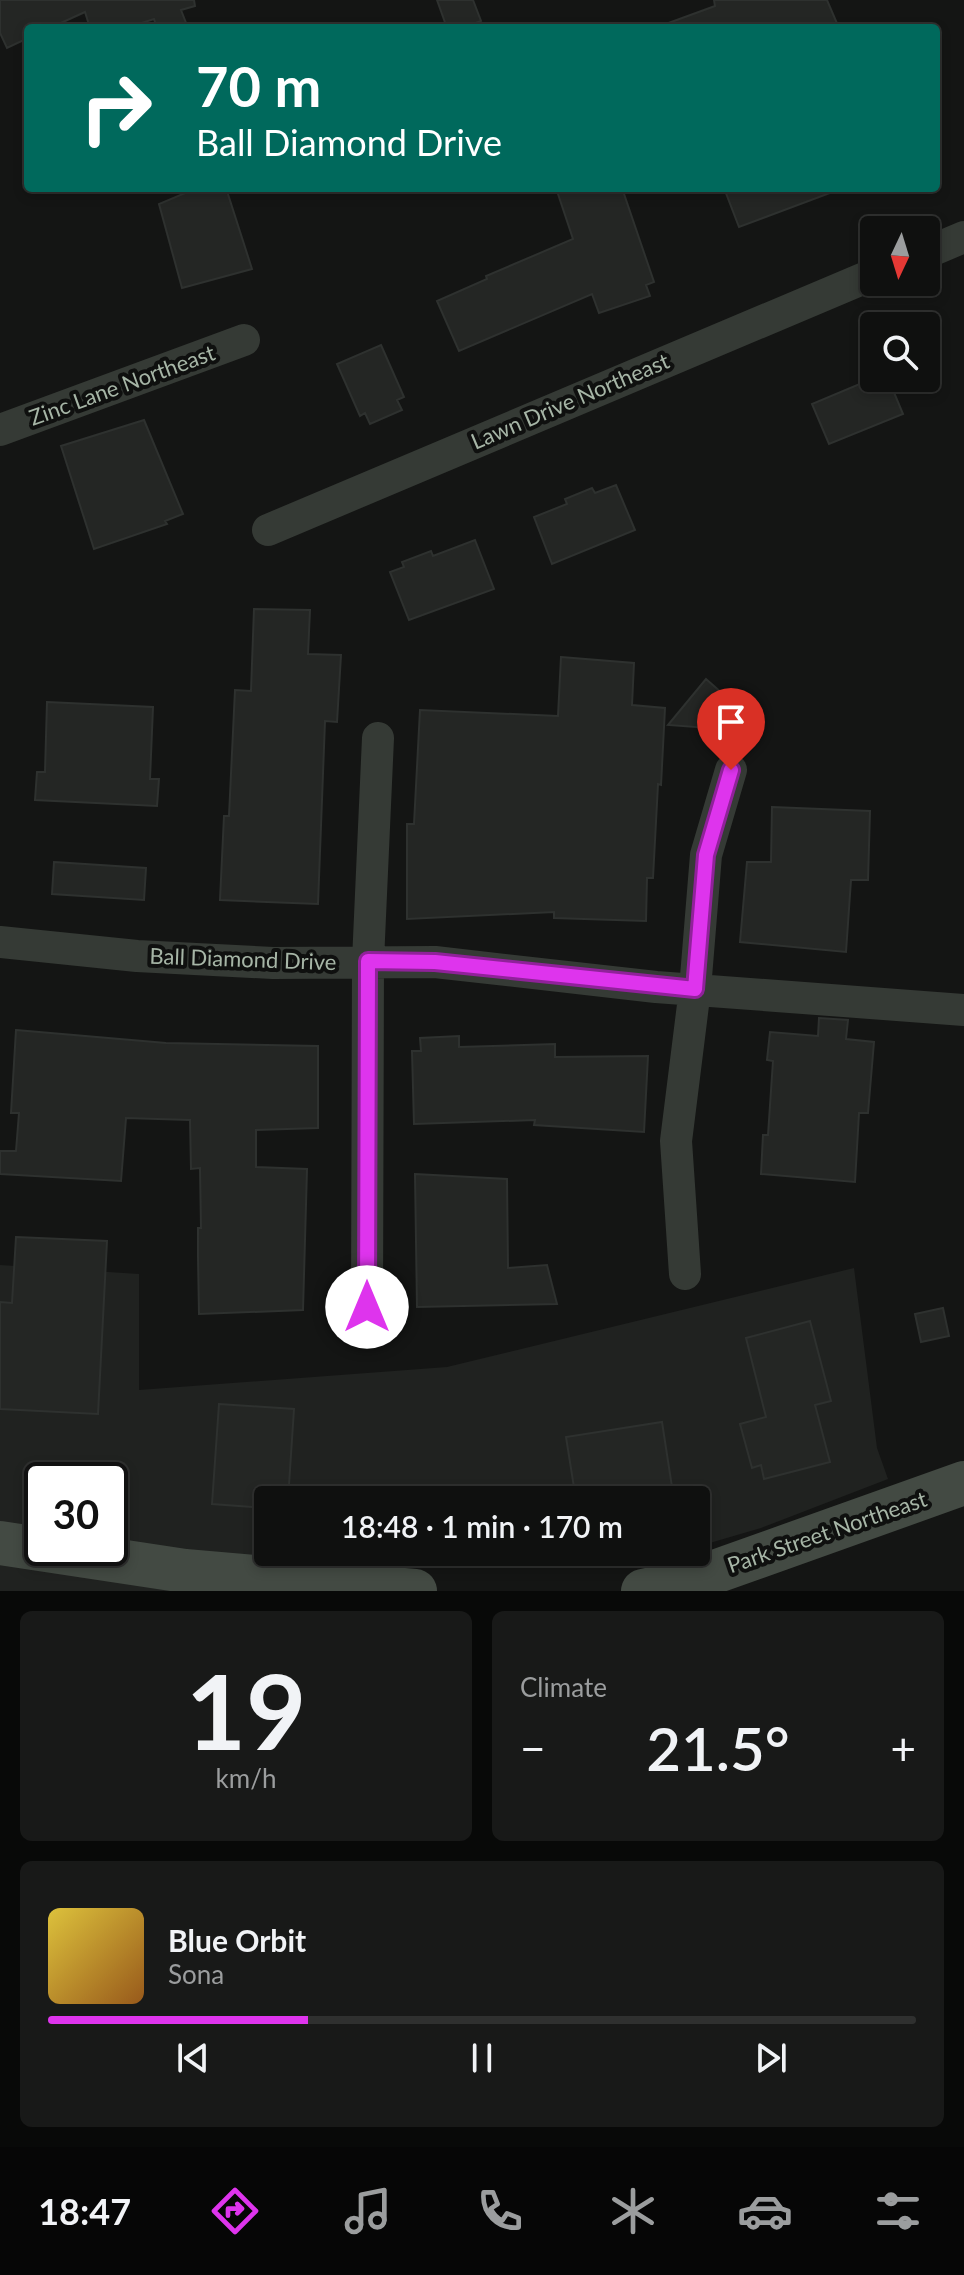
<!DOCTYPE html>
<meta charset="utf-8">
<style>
:root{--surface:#0f100f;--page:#181918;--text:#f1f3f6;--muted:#9b9d9e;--line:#2f302f;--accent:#de34ed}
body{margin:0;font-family:Lato,sans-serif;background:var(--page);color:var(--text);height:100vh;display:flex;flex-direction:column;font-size:30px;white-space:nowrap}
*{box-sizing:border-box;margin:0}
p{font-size:26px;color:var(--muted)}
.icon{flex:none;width:44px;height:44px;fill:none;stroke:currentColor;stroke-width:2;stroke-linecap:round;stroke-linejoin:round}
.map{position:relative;height:1591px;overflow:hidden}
.panel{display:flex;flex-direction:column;gap:20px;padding:20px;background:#080908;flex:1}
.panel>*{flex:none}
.guide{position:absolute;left:24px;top:24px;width:916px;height:168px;border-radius:8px;box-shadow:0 4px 12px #0003,0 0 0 2px var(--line);background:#00695c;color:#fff;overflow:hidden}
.needle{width:52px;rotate:184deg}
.tools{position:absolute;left:860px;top:216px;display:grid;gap:16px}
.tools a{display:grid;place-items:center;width:80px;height:80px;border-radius:8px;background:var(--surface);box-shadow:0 4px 12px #0003,0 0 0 2px var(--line);font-size:40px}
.speed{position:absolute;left:24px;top:1462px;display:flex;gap:16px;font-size:40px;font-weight:700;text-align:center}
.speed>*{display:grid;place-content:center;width:104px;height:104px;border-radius:50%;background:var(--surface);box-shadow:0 4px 12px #0003,0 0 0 2px var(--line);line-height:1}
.speed .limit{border:4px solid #111;border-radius:12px;background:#fff;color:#111}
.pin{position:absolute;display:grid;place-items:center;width:68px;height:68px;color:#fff;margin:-82px -34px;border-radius:50% 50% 50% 0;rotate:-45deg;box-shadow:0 0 8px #0007}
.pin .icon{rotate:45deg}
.me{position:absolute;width:88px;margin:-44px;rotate:0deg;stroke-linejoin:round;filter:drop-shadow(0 0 6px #0008)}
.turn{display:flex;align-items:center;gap:28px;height:168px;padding:0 40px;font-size:36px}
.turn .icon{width:104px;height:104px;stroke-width:2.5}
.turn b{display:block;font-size:56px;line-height:68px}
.big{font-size:60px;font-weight:600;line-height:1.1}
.panel .widget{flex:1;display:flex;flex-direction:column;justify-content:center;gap:12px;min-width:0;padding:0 28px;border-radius:12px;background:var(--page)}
.panel .dial{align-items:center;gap:0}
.dial b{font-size:104px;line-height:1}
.song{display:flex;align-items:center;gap:24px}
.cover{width:96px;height:96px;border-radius:12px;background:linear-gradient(135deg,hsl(50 70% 55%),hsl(30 70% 35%))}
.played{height:8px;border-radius:4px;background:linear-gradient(90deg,var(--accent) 30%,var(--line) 30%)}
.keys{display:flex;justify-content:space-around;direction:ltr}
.heat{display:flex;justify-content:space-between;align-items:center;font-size:44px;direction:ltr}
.panel .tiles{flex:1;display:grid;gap:20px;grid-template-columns:1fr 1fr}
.widget:last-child{grid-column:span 2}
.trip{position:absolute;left:254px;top:1486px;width:456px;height:80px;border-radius:8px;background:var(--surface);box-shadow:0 4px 12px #0003,0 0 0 2px var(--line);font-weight:600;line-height:80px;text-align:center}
.dock{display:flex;height:128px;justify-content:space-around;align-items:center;background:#060606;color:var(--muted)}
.dock .icon{width:56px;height:56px}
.dock .current{color:var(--accent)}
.dock b{font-size:36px;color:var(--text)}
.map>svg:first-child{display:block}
</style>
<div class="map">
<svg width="964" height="1591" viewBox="0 0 964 1591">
<rect width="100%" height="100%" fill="#141514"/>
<path fill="#202220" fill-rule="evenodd" d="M0,1265L139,1274V1390L447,1367L854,1268L877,1448L888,1479L761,1528L696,1547V1500H268V1552H273L272,1591H0ZM42,1480H110V1548H42Z
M295,1552H675L629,1561L576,1566L491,1565Z"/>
<path fill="#242624" stroke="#2e312f" stroke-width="2" d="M0,0H194L195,6L181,10L188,28H157L154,19L126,28H90L85,12L50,28H28V38L7,48L0,33Z
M437,0H473L481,21L462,28H447Z
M714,0H827L839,28H663V25L715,6Z
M197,188H226L252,269L182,288L159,204Z
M556,188H622L654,282L646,285L650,296L599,313L592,294L459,351L437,301L487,279L486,276L573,239Z
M724,188H837L838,190L739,227Z
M381,345L404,397L397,400L402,410L370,424L365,413L360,416L337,364Z
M874,378H888L903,414L829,444L812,404Z
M144,420L183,514L165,521L167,524L94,549L61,446Z
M616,485L635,530L552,564L534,517L567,504L565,499L592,488L595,493Z
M475,540L494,589L409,620L390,572L404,567L402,562L431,551L433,556Z
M254,609L310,610L308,654L341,655L337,722L325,721L318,904L220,900L224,816H229L235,690L251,691Z
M561,657L634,663L632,705L665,708L661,785L658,784L653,878H647L646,921L554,918V912L407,919V824H414L420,710L558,716Z
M706,679L723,694L722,729L668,725Z
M47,702L153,707L150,779H159L157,806L35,800L37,772H45Z
M772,807L870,811L868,880H851L846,952L740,942L747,862H771Z
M54,862L146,868L144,900L52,894Z
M819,1018L848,1020L846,1039L874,1042L868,1113H859L855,1182L761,1174L763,1135H768L773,1061L767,1060L770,1032L818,1036Z
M16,1030L166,1043L318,1046V1128L256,1130V1167L307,1169L303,1310L199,1314L198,1257V1228H201L200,1168L191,1169L190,1120L126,1118L121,1181L0,1174V1151H16L19,1113H11Z
M459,1036V1047L555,1044V1057L648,1056L644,1132L534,1125L535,1120L414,1124L412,1051H421L420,1038Z
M415,1174L507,1179L508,1268L547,1265L557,1304L417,1307Z
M16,1237L107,1241L98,1414L0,1409V1302L12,1303Z
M943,1308L949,1336L921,1342L915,1314Z
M810,1321L831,1401L815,1405L830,1462L764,1479L761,1465L752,1468L740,1424L766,1417L746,1338Z
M219,1404L294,1409L288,1500H268V1508L212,1504Z
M662,1422L674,1500H576L566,1437Z"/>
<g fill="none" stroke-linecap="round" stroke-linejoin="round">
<path stroke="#353a35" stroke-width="32" d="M926,253L964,237
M0,430L244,340
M268,530L874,274
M0,942L137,956L273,963L435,962L656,987L964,1010
M685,1274L676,1141L695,989L706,855L731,770
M367,1307L368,961L378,738"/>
<path stroke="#434a43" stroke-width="44" d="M0,1543L185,1571L415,1591
M643,1591L692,1580L964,1483"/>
</g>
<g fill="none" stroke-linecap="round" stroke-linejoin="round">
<defs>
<path id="route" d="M367,1307L368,961L435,962L695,989L706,855L731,770"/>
</defs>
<use href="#route" stroke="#90229a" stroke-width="20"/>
<use href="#route" stroke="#de34ed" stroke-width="14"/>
</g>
<g text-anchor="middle" stroke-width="8" stroke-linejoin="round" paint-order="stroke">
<g font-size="22" fill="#a6b5a6" stroke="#0f100f">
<text transform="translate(122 385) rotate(-20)" y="8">Zinc Lane Northeast</text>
<text transform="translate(570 401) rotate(-23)" y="8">Lawn Drive Northeast</text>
<text transform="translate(243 959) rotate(2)" y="8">Ball Diamond Drive</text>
<text transform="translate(827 1532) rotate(-19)" y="8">Park Street Northeast</text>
</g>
</g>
</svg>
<div class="tools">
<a><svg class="needle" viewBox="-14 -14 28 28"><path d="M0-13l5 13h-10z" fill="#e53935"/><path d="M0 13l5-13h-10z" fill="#9b9d9e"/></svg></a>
<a><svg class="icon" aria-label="search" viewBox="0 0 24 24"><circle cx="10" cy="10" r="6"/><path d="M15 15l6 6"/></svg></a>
</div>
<div class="speed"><div class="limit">30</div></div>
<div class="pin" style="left:731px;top:770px;background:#d93025"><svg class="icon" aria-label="arrive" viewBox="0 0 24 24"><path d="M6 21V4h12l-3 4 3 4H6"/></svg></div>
<svg class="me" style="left:367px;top:1307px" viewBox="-20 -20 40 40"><circle r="19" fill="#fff"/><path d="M0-13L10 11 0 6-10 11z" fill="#de34ed"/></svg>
<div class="trip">18:48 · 1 min · 170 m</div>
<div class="guide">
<div class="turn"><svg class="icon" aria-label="right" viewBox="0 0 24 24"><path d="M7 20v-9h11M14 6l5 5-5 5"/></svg><div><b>70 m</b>Ball Diamond Drive</div></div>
</div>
</div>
<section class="panel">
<div class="tiles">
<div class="widget dial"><b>19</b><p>km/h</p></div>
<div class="widget"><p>Climate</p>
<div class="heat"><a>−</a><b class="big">21.5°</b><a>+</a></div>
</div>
<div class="widget">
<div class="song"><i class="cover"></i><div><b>Blue Orbit</b><p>Sona</p></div></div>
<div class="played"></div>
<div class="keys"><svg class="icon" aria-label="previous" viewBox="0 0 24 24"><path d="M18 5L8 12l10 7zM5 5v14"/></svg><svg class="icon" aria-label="pause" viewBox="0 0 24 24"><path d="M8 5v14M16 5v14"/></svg><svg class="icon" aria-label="next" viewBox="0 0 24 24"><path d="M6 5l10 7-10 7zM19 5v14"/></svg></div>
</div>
</div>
</section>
<nav class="dock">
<b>18:47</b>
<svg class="icon current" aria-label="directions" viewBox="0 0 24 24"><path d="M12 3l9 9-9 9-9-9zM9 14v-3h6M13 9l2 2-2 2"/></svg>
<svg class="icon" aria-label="music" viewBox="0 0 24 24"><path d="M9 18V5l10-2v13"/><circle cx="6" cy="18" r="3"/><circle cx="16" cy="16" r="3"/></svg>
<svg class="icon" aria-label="phone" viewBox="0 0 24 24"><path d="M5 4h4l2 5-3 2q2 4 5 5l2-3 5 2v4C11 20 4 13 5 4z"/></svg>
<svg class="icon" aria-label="climate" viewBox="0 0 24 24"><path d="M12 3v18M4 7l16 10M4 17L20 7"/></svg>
<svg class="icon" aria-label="car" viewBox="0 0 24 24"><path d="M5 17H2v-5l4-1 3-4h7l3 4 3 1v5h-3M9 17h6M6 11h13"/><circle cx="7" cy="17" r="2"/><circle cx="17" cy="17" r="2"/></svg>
<svg class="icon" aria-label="filters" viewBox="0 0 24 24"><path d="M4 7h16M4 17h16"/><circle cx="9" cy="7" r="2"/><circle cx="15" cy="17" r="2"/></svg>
</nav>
